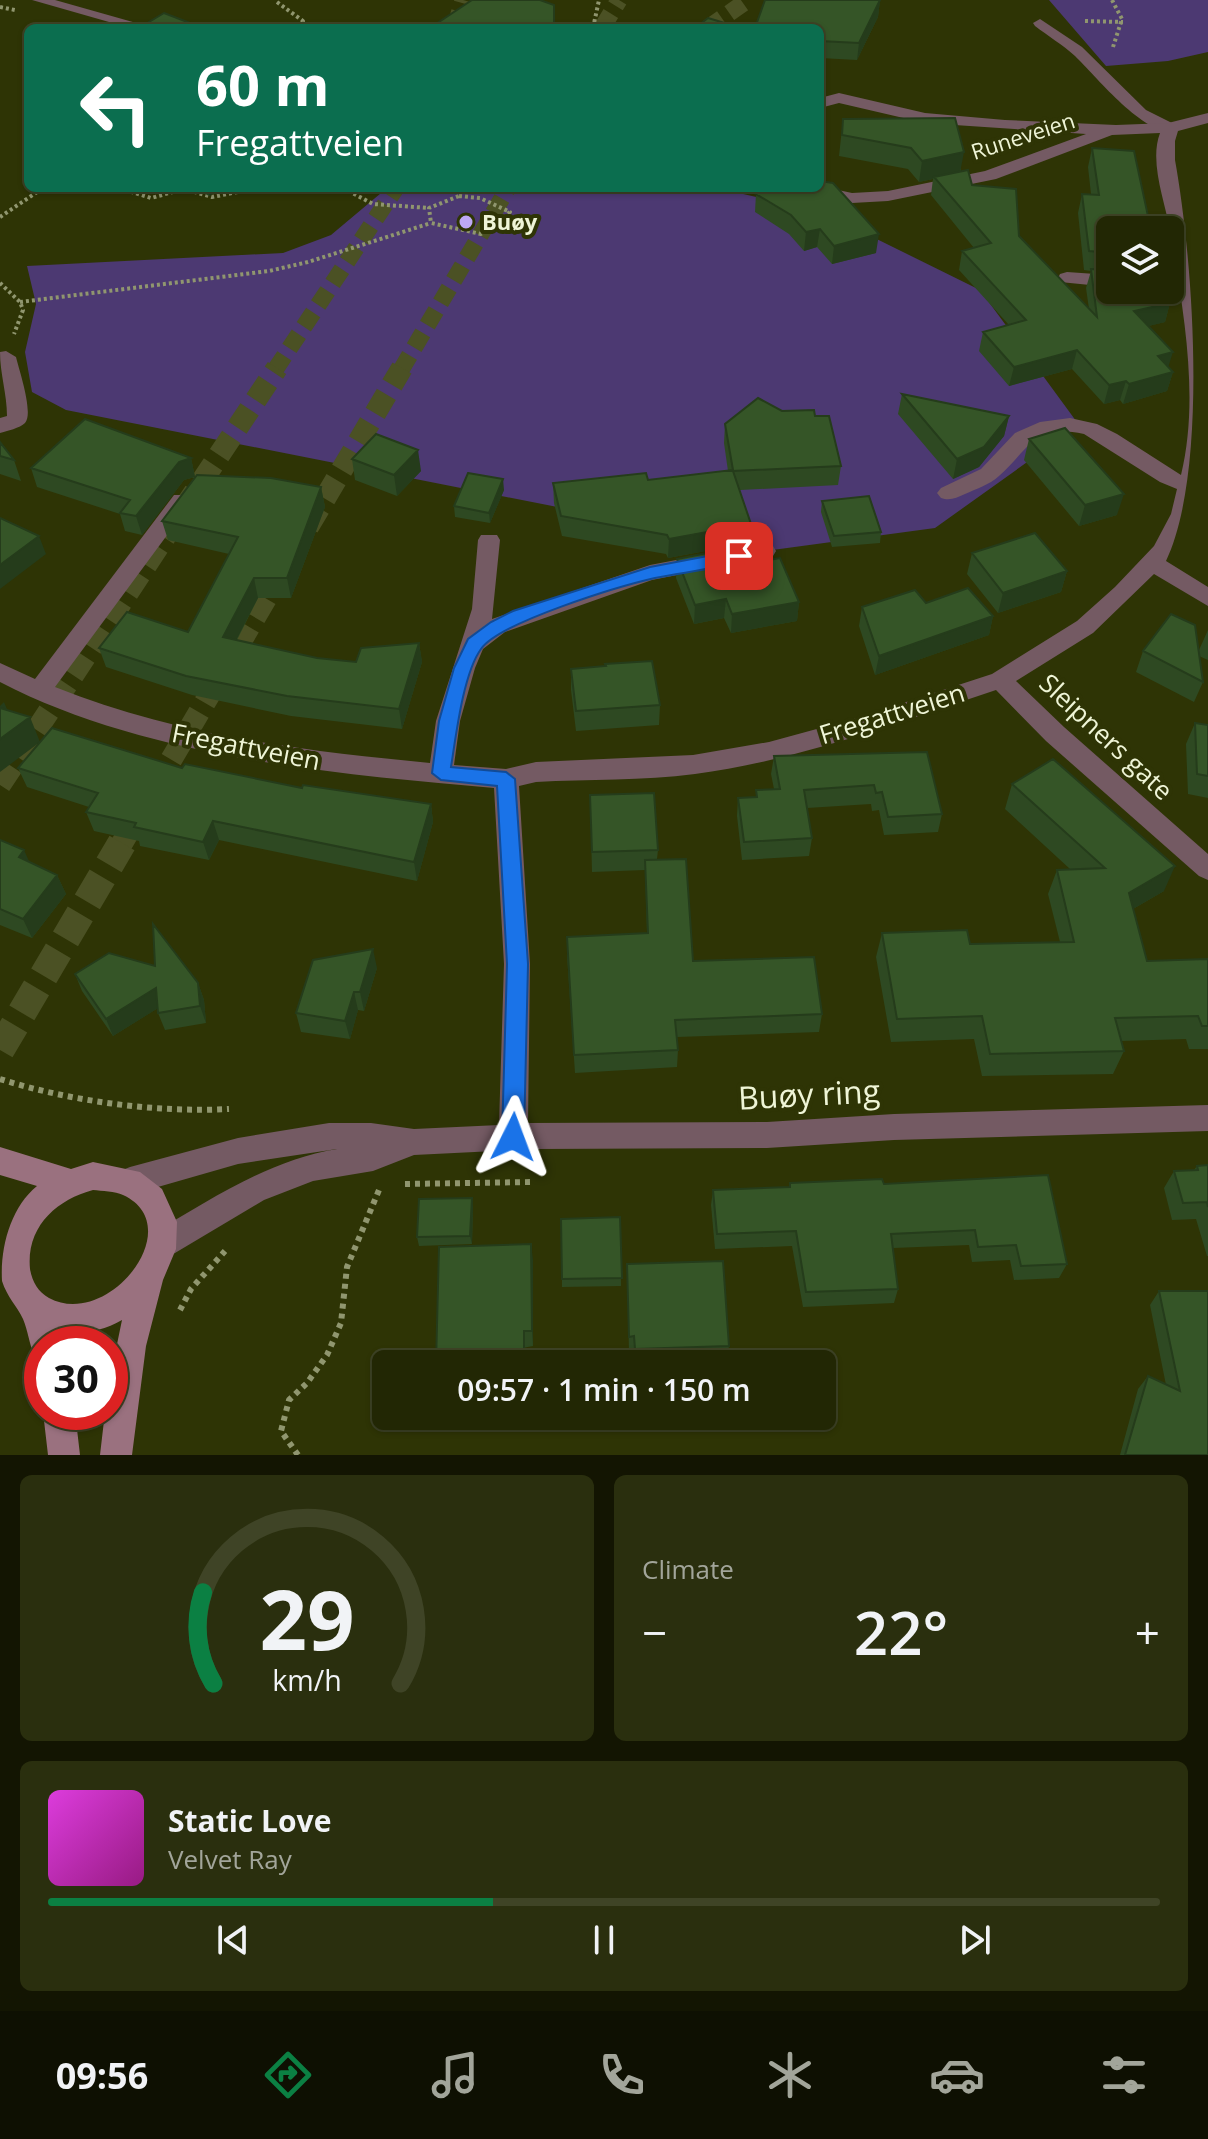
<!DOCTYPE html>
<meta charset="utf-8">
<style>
:root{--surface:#222704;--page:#2a2f0e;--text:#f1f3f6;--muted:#a2a59a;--line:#3f4426;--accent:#0b8043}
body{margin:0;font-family:"Open Sans",sans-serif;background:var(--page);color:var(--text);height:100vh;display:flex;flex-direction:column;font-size:30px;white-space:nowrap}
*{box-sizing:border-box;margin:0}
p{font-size:26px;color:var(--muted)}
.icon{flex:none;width:44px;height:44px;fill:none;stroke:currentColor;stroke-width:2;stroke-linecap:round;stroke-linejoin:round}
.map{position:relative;height:1455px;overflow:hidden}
.drawer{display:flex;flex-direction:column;gap:20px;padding:20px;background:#131502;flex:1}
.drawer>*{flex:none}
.banner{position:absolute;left:24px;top:24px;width:800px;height:168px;border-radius:12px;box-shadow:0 2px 6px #0004,0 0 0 2px var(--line);background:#0b6e4f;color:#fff;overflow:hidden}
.tools{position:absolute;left:1096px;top:216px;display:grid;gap:16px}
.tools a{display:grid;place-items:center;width:88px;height:88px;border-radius:12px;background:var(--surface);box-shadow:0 2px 6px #0004,0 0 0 2px var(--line);font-size:40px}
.speed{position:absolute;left:24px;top:1326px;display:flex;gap:16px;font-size:40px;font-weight:700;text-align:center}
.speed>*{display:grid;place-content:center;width:104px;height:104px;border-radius:50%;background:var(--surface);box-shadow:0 2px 6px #0004,0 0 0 2px var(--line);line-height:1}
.speed .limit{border:12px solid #d22;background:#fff;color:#111}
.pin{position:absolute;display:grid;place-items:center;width:68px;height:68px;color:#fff;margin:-34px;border-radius:16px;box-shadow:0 4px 12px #0006}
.me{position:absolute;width:88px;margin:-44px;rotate:3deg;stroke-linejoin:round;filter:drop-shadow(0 0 6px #0008)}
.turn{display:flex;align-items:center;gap:28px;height:168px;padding:0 40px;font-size:36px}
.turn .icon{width:104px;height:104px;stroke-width:2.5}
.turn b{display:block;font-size:56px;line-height:68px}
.big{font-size:60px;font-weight:600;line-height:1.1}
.drawer .widget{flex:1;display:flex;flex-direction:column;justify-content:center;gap:12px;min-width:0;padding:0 28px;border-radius:12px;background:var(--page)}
.drawer .dial{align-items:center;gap:0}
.dial svg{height:208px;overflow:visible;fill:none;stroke:var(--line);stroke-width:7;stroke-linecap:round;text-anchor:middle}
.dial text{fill:var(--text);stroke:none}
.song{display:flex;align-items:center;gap:24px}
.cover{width:96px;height:96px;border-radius:12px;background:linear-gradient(135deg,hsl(300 70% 55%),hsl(310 70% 35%))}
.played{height:8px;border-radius:4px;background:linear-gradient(90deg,var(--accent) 40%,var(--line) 40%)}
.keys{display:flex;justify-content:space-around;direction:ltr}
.heat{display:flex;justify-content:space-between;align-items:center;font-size:44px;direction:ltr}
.drawer .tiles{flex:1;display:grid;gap:20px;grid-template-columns:1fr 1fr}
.widget:last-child{grid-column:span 2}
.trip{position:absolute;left:372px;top:1350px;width:464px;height:80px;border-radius:12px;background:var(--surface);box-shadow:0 2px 6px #0004,0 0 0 2px var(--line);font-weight:600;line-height:80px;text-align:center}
.menu{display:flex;height:128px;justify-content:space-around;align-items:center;background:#0e1002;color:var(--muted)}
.menu .icon{width:56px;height:56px}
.menu .on{color:var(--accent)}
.menu b{font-size:36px;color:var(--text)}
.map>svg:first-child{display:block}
</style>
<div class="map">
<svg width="1208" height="1455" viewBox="0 0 1208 1455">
<rect width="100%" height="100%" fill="#2e3405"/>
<path fill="#4c3972" d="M1049,0H1208V52L1168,61L1106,66Z
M387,188H717L822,212L980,290L1079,425L935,528L765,551L760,547L66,410L32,392L25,352L36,304L27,266L283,253L331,235Z"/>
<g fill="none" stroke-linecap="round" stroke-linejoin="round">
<path stroke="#4b5124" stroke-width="17" stroke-dasharray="17 9" stroke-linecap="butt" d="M455,28L463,0
M602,28L619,0
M708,28L748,0
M275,370L396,188
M401,370L508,188"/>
<path stroke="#4b5124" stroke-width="22" stroke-dasharray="22 11" stroke-linecap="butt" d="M308,527L402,368
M0,785L277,368
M121,845L281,573"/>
<path stroke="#4b5124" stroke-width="29" stroke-dasharray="29 14" stroke-linecap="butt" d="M0,1050L122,843"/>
<path stroke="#90966f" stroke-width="4" stroke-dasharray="3 3" stroke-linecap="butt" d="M1112,0L1122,19L1113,47
M277,2L303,21L302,28
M0,7L15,10
M1085,21L1123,22
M593,28L599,0
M119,188L151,198L184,189L212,197L258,188
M343,188L373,204L429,208
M459,196L480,198L510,212L481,234L431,223L429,208Z
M0,217L43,188
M0,283L20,302L23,310L14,334
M20,302L269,271L308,262L431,223"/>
<path stroke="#90966f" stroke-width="6" stroke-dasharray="5 5" stroke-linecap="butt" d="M0,1079C69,1101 157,1113 229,1109
M405,1184L533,1182
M180,1310L191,1289L225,1251
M298,1455L281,1431L289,1400L307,1383L327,1355L341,1323L347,1267L379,1190"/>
<path fill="#745a63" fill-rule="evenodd" d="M32,0H55L154,28H130Z
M1040,19L1082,47L1146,110L1176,125V131C1145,138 1096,76 1075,56C1063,45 1048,36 1035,26L1033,23Z"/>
<path fill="#745a63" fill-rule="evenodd" d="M839,93L925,113L1005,120L1116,125L1168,123L1208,113V123L1178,131L1175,141V160C1194,265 1208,473 1166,561L1208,587V606L1154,574L1093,633L1016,681L1064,727L1208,854V880L1199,876L1046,741L996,690C897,723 799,760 695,774C643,781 588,779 536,782L519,786L530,964L528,1123L767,1122L894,1114L1208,1105V1131L894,1140L767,1148L537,1149L414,1155L373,1171L313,1181L264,1200L175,1253L164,1258L153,1253L149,1243L153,1233C212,1199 269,1160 337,1149L238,1164L130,1195L120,1191L115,1181L120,1171L130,1167L238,1138L329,1123H371L414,1129L499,1125L504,964L494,788C334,774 144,757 0,682V663L35,679L174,495H190L193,500L55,687C173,735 304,751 430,763L436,721L472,609L478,540L481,535H497L500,540L492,619L650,565L765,543L773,546L776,551L773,556L652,580L505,632L483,649L475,668L460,721L454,765L506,769L536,762L693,755L769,742L857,718L992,674L1077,621L1115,587L1154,546L1171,514L1177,489L1160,482L1084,434C1033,422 1029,450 999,476C989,485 976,489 965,494C956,498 950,501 941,498L937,493L941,488L981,469L1015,433L1040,422L1070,418L1097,424L1117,434L1181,475C1200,397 1183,309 1170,230C1165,202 1149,162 1160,133L1112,135L996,179L888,201L852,203L796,192L793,188L820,186L852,193L888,191L985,171L1086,134L925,123L839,103L820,108V98Z
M1067,272L1110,275V287L1060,282L1058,278L1060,274Z
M6,351L16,357C19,370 34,413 25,423C20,428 7,431 0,433V418L7,416C7,394 0,374 0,352Z"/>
<path fill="#9a717f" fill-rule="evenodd" d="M0,1147L71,1169L93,1162L140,1172L162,1189L177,1222L176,1249L163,1280L146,1346L132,1455H100L105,1412H110V1378L122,1320C103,1331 79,1336 57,1332L61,1344H42V1358L34,1355C29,1343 28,1331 23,1319C17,1306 7,1297 2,1281C0,1247 11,1207 37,1186L0,1175ZM93,1190C102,1191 115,1191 123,1195C190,1226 108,1330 49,1298C38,1292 32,1281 30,1269C26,1227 56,1200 93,1190Z
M43,1412H75L80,1455H48Z"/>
</g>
<path fill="#2e4922" d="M880,0L878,17L857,60L820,58V28Z
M955,118L961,171L972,185L1019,236L1089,309L1086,288L1091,271L1084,270L1078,213L1082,194H1091L1088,167L1092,148L1110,230V290L1170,303L1165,322L1148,326L1169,367L1173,372L1167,391L1123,404L1120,400L1104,404L1072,369L1009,386L979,351L983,332L1009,325L959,270L962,251L974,248L931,195L933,179L919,182L908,169L839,156L843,119Z
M194,188H223L209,196Z
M756,194L876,253L832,264L817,247L804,251L789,234L755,212Z
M902,394L1009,416L1004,436L979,467L953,479L898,414Z
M782,411L815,416L841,466L838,485L740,490L749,543L668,558L666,554L562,536L554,503L553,483L648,480L728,471L724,443L725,424Z
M1029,439L1117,515L1079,526L1024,460Z
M0,442L14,460L21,481L0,474Z
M191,458L195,477L184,480L142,535L125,531L120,514L37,487L31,468Z
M352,459L421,471L397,496L355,480Z
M321,487L325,507L291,598H258L237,640L317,658L356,662L419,643L422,662L402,729L291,716L192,695L106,667L99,648L188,632L229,554L168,540L162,521Z
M504,490L490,523L455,517L454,506Z
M822,501L881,532L880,543L832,547L821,512Z
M972,553L1067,571L1061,592L998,613L967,574Z
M677,559L763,561L799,602L797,621L731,633L724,618L694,624L676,578Z
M862,607L993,616L989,635L875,675L859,626Z
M1208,630V660L1199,656L1203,682L1194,702L1136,672L1143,651L1199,650Z
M605,666L660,705L659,725L576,731L571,690V669Z
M1195,723L1208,725V798L1188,794L1186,744Z
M927,752L942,814L938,832L884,835L879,810L872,811L871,804L807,808L812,838L809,856L742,860L737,816L738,798L756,797V790L774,789L771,774L774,756Z
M18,768H182L302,788L431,804L433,822L417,881L219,840L209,860L140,846L139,841L94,831L86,812L89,807L27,787Z
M1012,784L1164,891L1133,909L1147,961L1208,959V1049H1189L1186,1039L1121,1041L1124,1051L1113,1074L982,1076L974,1039L891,1042L876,957L882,933L970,944L1060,942L1048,894L1057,870L1070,869L1005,809Z
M590,795L658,850L657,859L693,961L822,1014L819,1032L677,1037L678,1050L677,1067L575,1073L567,955L647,933L645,870L592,872Z
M0,840L29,862L57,875L66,894L32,938L0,925Z
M377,968L364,1011L358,1010L350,1039L301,1032L296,1013Z
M75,974L198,983L204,1000L206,1023L165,1030L158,1013V1008L113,1036L82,991Z
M1208,1165V1256H1207L1196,1219L1172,1220L1164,1188L1174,1171L1194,1170L1197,1166Z
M790,1183L884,1184L1067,1264L1059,1278L1014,1280L1010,1260L972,1262L969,1245L893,1248L898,1289L894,1303L803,1307L792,1246L715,1249L711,1205L713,1190L789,1187Z
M473,1206L472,1244L419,1246L417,1237Z
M620,1217L621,1286L562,1287V1279Z
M533,1260V1346L436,1364Z
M627,1264L729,1346L727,1361L634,1364V1351L629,1352Z
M1159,1291L1208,1455H1120L1138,1389L1148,1376L1166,1385L1150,1305Z"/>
<path fill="#253c1b" d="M880,0L878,17L857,60L859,43Z
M964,152L960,173L934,177L933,179L919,182L922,161Z
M208,188H223L209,196Z
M820,229L817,247L804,251L806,232Z
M879,234L876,253L832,264L834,246Z
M1170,303L1165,322L1129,331L1134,311Z
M1077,350L1072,369L1009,386L1014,367Z
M1173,352L1167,371L1158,356Z
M1173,372L1167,391L1123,404L1129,384Z
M1126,381L1120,400L1104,404L1109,385Z
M1009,416L1004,436L979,467L953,479L957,459Z
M418,450L421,471L397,496L394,475Z
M191,458L195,477L184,480L142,535L136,516L179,462Z
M503,479L504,490L490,523L489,513Z
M321,487L325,507L291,598L287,578Z
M1124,494L1117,515L1079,526L1085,505Z
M751,524L749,543L668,558L669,539Z
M39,536L46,554L0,589V565Z
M1067,571L1061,592L998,613L1003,593Z
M254,578L258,598L228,656L223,637Z
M726,599L724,618L694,624L695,605Z
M799,602L797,621L731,633L732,614Z
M993,616L989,635L875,675L879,656Z
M419,643L422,662L402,729L399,709Z
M4,702L14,726L0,712V706Z
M30,717L40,742L0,772V739Z
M431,804L433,822L417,881L414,862Z
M213,821L219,840L209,860L203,842Z
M24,850L33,870L19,857Z
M1175,866L1164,891L1119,917L1129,893Z
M57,875L66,894L32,938L23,919Z
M373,949L377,968L364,1011L360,992Z
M198,983L204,1000L206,1023L200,1006Z
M156,988L163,1005L113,1036L106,1019Z
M354,992L358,1010L350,1039L345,1021Z
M472,1198L473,1206L472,1244L470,1236Z
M531,1244L533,1260V1346L532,1331Z"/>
<path fill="#355527" stroke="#253c1b" stroke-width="2" d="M472,0H540L554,5V24L548,28H439L433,26Z
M765,0H880L859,43L820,41V28H755Z
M164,13L203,28H139Z
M708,18L741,28H695Z
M955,118L964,152L922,161L911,148L842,135L843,119Z
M1092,148L1134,151L1151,230H1110V253L1089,251L1082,194L1099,195Z
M968,170L972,185L1016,189L1019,236L1097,317L1091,269L1110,270V290H1159L1170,303L1134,311L1173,352L1158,356L1173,372L1129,384L1126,381L1109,385L1077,350L1014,367L983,332L1026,320L962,251L991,243L934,177Z
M820,181L833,183L879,234L834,246L820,229L806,232L791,215L756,194L769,188H820Z
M902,394L1009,416L984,447L957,459Z
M758,398L782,411L814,410L815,416H829L841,466L733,471L751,524L669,539L667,535L561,516L553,483L646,473L648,480L733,470L725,424Z
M85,419L191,458L179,462L136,516L120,513L130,500L31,468Z
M1065,428L1124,494L1085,505L1029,439Z
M376,434L418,450L394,475L352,459Z
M0,442L14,460L0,456Z
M468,473L503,479L489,513L454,506Z
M197,475L271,478L321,487L287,578H254L223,637L317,658L356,662L361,648L419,643L399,709L287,696L186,676L99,648L127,612L188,632L238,537L162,521Z
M869,496L881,532L834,536L822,501Z
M0,518L39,536L0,565Z
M1035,533L1067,571L1003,593L972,553Z
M757,543L763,561L780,558L799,602L732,614L726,599L695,605L677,559Z
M968,588L993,616L879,656L862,607L915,590L926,603Z
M1171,614L1195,625L1203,682L1143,651Z
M652,661L660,705L576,711L571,669L606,666L605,664Z
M0,708L30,717L0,739Z
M1195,723L1208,725V776L1197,774Z
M52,728L182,768L185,764L302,788L303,785L431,804L414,862L213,821L203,842L134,827L136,823L86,812L98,793L18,768Z
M927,752L942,814L888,817L882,792L876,793L874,785L804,790L812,838L744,842L738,798L757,797L756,790L780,789L774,756Z
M1053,759L1175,866L1129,893L1147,961L1208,959V1026H1202L1198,1016L1115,1018L1124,1051L990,1054L982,1016L897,1019L882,933L967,930L970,944L1074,942L1057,870L1105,868L1012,784Z
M654,793L658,850L592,852L590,795Z
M0,840L24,850L19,857L57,875L23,919L0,909Z
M686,859L693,961L814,957L822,1014L675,1020L678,1050L574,1055L567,937L648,933L645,860Z
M153,924L198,983L200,1006L158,1013L156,988L106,1019L75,974L109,953L155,966Z
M373,949L360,992H354L345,1021L296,1013L313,960Z
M1208,1165V1207L1207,1202L1183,1203L1174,1171L1198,1170L1197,1166Z
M1048,1175L1067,1264L1021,1266L1016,1245L978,1247L975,1230L891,1234L898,1289L806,1292L796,1231L717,1234L713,1190L790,1187V1183L837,1181L882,1179L884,1184Z
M472,1198L470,1236L417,1237L419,1199Z
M620,1217L622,1278L562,1279L561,1219Z
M531,1244L532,1331H524V1364H436L439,1247Z
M723,1261L729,1346L635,1349L634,1336L629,1337L627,1264Z
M1159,1291H1208V1455H1125L1148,1376L1180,1391Z"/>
<path fill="#1a73e8" stroke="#114b97" stroke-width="2" d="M739,550L745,552L748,556L745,560C716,569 685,572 655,578C620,586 500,622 481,649C463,674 456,736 451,767L506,772L515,779L528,964L524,1137L521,1145L513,1148L505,1145L502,1137L507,964L497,786L441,780L432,773L439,721L454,668L468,639L491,622L513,611L650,567Z"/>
<circle fill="#bea9f4" stroke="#2e3405" stroke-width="3" cx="466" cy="222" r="8"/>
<g text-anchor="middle" stroke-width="8" stroke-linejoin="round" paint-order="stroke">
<g font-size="22" fill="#eff5d7" stroke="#2e3405">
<text transform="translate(1023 136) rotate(-18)" y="8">Runeveien</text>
</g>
<g font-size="22" font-weight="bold" fill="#eff5d7" stroke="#2e3405" text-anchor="start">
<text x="482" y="230">Buøy</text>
</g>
<g font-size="26" fill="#eff5d7" stroke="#2e3405">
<text transform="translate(892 714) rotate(-17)" y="9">Fregattveien</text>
<text transform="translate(1106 737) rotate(43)" y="9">Sleipners gate</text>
<text transform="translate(246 747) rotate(11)" y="9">Fregattveien</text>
</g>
<g font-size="32" fill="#eff5d7" stroke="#2e3405">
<text transform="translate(809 1095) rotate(-3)" y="11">Buøy ring</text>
</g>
</g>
</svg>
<div class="tools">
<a><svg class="icon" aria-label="layers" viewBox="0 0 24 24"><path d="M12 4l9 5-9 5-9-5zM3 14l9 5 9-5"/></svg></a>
</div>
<div class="speed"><div class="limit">30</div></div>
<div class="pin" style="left:739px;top:556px;background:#d93025"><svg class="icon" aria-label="arrive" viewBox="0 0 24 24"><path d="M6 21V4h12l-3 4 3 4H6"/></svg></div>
<svg class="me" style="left:513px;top:1137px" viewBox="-20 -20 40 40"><path d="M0-17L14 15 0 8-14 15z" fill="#1a73e8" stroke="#fff" stroke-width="4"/></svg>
<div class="trip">09:57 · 1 min · 150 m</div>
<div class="banner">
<div class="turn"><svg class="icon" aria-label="left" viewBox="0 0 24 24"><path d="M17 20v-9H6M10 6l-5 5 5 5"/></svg><div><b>60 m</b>Fregattveien</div></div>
</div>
</div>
<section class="drawer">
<div class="tiles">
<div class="widget dial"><svg viewBox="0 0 100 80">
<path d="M14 69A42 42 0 1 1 86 69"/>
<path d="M14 69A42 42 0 0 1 10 34" stroke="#0b8043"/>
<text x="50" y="56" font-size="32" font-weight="700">29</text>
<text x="50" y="72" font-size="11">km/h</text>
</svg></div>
<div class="widget"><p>Climate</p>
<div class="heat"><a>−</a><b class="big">22°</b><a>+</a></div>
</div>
<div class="widget">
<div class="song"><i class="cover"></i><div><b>Static Love</b><p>Velvet Ray</p></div></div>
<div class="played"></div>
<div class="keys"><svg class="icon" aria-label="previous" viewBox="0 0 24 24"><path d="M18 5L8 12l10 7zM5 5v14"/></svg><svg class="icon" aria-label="pause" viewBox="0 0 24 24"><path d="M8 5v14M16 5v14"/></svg><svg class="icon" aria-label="next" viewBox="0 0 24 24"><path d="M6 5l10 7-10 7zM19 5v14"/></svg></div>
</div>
</div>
</section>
<nav class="menu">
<b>09:56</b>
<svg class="icon on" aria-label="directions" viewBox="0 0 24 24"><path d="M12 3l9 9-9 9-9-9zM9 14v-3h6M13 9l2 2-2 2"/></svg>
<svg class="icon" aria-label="music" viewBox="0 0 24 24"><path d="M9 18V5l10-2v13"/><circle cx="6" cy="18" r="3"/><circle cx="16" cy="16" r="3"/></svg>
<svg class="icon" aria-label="phone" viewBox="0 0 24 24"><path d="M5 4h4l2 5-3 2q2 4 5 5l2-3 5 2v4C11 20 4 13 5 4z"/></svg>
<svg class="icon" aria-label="climate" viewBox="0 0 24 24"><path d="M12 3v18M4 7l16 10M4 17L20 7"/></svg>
<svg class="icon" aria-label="car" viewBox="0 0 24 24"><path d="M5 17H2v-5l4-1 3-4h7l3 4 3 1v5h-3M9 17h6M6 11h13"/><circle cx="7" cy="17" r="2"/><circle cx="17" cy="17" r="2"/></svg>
<svg class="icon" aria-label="filters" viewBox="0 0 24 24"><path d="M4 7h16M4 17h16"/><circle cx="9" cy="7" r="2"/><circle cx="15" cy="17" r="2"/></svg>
</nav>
